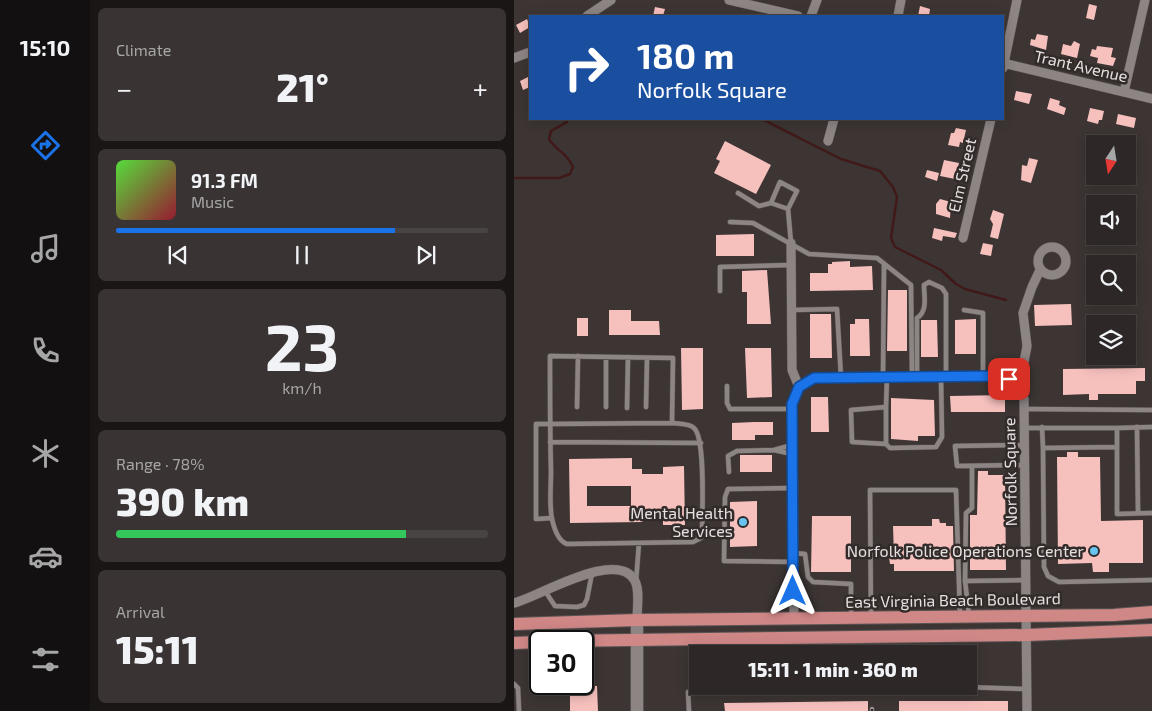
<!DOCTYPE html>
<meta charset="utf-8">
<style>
:root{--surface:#2d2827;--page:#393433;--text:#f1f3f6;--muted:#a7a6a7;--line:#484444;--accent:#1a73e8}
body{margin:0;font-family:"Exo 2",sans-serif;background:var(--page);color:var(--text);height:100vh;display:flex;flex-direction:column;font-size:19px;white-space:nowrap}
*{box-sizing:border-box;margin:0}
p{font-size:16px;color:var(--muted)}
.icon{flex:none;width:28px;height:28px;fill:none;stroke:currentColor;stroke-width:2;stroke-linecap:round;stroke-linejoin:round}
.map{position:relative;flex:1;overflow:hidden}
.side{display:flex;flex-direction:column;gap:8px;padding:8px;background:#191615;width:424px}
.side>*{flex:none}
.banner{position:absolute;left:15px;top:15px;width:475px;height:105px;border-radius:0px;box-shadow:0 2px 12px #0003,0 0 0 1px var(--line);background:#1a4fa0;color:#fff;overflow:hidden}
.needle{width:32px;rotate:192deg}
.buttons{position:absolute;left:572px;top:135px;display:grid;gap:10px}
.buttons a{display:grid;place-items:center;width:50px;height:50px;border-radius:0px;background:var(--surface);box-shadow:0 2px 12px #0003,0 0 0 1px var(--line);font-size:25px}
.speed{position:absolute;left:15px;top:630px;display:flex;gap:10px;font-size:25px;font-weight:700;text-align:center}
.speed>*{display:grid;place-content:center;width:65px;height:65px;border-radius:50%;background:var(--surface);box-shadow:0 2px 12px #0003,0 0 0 1px var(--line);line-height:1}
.speed .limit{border:2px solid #111;border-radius:8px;background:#fff;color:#111}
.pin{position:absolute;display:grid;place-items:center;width:42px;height:42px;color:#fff;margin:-21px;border-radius:10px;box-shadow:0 2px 8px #0006}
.me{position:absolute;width:55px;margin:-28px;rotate:0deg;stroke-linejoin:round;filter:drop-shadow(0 0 4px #0008)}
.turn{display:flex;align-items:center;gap:18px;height:105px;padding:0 25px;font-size:22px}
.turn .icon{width:65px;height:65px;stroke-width:2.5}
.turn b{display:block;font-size:35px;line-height:42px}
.big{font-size:38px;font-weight:800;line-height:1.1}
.side .card{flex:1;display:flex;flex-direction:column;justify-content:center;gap:8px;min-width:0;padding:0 18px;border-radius:8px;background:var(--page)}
.side .dial{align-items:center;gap:0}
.dial b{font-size:65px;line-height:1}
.song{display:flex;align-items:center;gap:15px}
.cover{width:60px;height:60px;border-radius:8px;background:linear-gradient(135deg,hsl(110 70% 55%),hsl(350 70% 35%))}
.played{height:5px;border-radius:2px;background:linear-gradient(90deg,var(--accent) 75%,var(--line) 75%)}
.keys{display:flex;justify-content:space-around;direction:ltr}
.heat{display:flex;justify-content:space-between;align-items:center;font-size:28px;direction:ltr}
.charge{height:8px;border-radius:4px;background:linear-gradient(90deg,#34c759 78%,var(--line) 0)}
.trip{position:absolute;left:175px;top:645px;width:288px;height:50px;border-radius:0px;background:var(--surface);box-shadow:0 2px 12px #0003,0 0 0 1px var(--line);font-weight:800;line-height:50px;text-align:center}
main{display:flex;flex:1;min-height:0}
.menu{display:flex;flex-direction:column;width:90px;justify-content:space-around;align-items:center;background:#121010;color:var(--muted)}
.menu .icon{width:35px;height:35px}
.menu .on{color:var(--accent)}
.menu b{font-size:22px;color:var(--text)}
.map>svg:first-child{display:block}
</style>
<main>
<nav class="menu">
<b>15:10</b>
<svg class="icon on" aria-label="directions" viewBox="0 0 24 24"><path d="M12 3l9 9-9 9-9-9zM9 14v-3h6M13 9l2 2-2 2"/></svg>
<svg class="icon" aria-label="music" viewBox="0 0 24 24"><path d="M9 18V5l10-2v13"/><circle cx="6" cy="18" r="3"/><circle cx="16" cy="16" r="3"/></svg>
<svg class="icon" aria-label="phone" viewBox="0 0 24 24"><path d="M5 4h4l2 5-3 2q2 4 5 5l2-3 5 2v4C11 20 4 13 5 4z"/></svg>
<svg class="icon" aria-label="climate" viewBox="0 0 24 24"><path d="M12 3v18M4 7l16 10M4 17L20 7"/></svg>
<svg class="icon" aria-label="car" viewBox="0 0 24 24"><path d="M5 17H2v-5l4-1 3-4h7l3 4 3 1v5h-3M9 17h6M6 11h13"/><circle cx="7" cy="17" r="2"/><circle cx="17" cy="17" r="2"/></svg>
<svg class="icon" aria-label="filters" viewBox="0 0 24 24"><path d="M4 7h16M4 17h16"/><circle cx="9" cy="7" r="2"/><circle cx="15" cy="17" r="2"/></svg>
</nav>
<section class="side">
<div class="card"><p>Climate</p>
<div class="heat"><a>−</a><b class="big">21°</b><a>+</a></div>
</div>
<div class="card">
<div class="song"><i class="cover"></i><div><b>91.3 FM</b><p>Music</p></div></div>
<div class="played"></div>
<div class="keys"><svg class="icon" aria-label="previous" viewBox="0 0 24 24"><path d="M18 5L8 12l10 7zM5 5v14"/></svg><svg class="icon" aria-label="pause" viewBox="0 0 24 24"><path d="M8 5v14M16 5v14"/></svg><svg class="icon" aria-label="next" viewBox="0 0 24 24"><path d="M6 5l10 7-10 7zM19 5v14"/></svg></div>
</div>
<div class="card dial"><b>23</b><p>km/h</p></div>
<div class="card"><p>Range · 78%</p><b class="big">390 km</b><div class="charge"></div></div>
<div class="card"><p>Arrival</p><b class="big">15:11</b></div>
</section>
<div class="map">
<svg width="639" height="711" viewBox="0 0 639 711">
<rect width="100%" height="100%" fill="#3c3534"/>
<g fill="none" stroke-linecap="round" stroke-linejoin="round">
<path stroke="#411919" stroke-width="2.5" d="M248,119L327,159L366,171L379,187L383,197L377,238L381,247L427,270L442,284L451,289L492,300
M0,178H45L56,174L59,167C53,152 42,151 35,139L37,131L53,122L51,119"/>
</g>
<path fill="#f6c0bd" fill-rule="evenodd" d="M575,4L583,6L580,20L572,18Z
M406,6L416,9L415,16H404Z
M141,7L151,9L149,16H139Z
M13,19L16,27L6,33L2,25Z
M523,34L534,36L532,50L516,45L517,39L521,40Z
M560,41L566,44L563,58L547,54L549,44L557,46Z
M583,46L599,48L597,57L602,58L599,66L583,63L584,58L576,56L578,49L582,50Z
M16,76V87L9,90L6,81Z
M502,91L518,94L515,104L500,100Z
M536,98L546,101L545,105L552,108L550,115L533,109Z
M576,108L590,111L588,120H585L584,124L573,121Z
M604,114L622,118L620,128L602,124Z
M442,128L452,130L449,143L446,142L445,147L434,145L437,133H440Z
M211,141L257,165L242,194L200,173L206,161L202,159Z
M515,158L524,160L517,183L507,180L508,165L513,166Z
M430,160L445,163L441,179L426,176Z
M413,170L425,173L423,181L411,177Z
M426,199L437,202L436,218L422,214V204Z
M479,210L490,214L484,239L476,237L479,224L476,219Z
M420,228L443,233L441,238L429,236L428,241L418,238Z
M240,234V256H202V235Z
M469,243L479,245L477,256L466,254Z
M336,261V267L358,266L359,290L296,291V273H314V264H318V262Z
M253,270L257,324H233V292H228V271Z
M374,290H393V351H373Z
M557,304L558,325L521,326L520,305Z
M95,310H117V321H145L146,335H95Z
M296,314H317L318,358H296Z
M63,318H74V336H63Z
M341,319H355L356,356H336V324H341Z
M462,319V354H441V320Z
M407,320H423L424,357H407Z
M167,348H189V409L168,410Z
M231,348H257L258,397L233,398Z
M631,368V381H622V394H584V400H575V394L549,395V369Z
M491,395V412H437L436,396Z
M297,397H314L315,432H297Z
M377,398L420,400L421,436H404V441L377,439Z
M240,422H259V435H241V440H218V423Z
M553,452H564V457H586L587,521L629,520V563H595V572H579L578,563L544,564L543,457H553Z
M226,455H258V472H226Z
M118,458V469H128V474H149V467L170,466L171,525H149V517H129V522L56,523L55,459ZM73,486H117V506H73Z
M464,471H474V475H491L492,570H456V515H463Z
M243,501V546L216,547V502Z
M298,516H337V572H297Z
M418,519H425L426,523H432V526H439L440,571H380V564H376L375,557H380L379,526H418Z
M50,686H64V690H76V686H83L84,711H56V695H50Z
M354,701V711H211L210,703Z
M385,701H494V711H385Z"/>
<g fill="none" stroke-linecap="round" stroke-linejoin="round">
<defs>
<path id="service" d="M224,193L245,206L257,203L274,209L277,243
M257,203L266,182L283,191L274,209
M216,222L239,223L295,254L363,258L397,285L398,377
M206,291V267L277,265
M278,310L323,309L327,377
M450,310L469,313V376
M369,377L370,264
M373,377L372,407L337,410L338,442L372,444L376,448L422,447L428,437L427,377
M403,377V318C414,311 410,297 410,285L415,282L428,288L432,294V377
M213,386V403L216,409H278
M63,407L64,356
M92,407V357
M132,407L133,358
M113,408L114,357
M510,409L639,410
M528,427L529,448
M623,427L624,513
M511,428H603V447L529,448L530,567L534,576L545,582L639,580
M603,428L639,427
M36,442L187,443
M372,444V407
M511,445L441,446L443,466L511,465
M603,447V514L639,513
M278,454L260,450L278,445
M215,472L214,456L223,451L260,450
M278,488L214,489L211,497L210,561L279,562
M38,518L22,519V424H36L158,423C165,424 175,423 180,428C192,438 188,515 188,534L187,538L179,542L53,544C44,541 40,528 38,519C35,504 37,487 37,472C36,434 36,395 36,356L159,358L158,423
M279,553L291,554L294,577L299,582L337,584V616
M451,581L452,513L458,508V467
M122,582L125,543
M31,591L41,606L63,607L70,605L73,599L78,573
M455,614L451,581L512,580
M357,617L356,490H442L446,615
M0,684L4,688L5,711
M419,686L513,689
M175,711L174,692L351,691"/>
<path id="minor" d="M215,0L284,16
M73,16L97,0
M297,16L303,0
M384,16L387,0
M0,58L16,52
M489,63L639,99
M489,68L503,0
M610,92L631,0
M314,141L320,119
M449,238L477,119
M277,243L278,370L285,387
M524 261a14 14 0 1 1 28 0a14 14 0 1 1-28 0Z
M505,388L513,346L509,313L518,287L526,270
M0,603C23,598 104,547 121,581C126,591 123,608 123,620
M280,617L278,404L285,387L300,378L483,376C497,378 505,385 510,399L513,711"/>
<path id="secondary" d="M123,620V711"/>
<path id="primary" d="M0,624L123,620L600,615L639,612
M41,641L513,635L639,630
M0,643L26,642"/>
</defs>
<use href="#service" stroke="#5a5353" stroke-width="5.5"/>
<use href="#minor" stroke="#5a5353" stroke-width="10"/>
<use href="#secondary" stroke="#5a5353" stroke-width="14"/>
<use href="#primary" stroke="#5a5353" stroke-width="14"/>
<use href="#service" stroke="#8d8484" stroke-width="4.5"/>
<use href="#minor" stroke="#8d8484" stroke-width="9"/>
<use href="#secondary" stroke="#8d8484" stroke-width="12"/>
<use href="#primary" stroke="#d08887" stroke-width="12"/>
<defs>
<path id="rail" d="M358,709V711"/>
</defs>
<use href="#rail" stroke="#999393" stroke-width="4.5"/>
<use href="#rail" stroke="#322b2a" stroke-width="2.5" stroke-dasharray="8" stroke-linecap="butt"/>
</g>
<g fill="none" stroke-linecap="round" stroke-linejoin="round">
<defs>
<path id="route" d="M279,591L278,404L285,387L300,378L483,376L495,379"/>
</defs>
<use href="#route" stroke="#114b97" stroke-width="12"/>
<use href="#route" stroke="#1a73e8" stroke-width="9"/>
</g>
<g fill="#68c4f0" stroke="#322b2a" stroke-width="2">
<circle cx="229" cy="522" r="5"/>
<circle cx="580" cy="551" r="5"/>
</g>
<g text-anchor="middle" stroke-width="5" stroke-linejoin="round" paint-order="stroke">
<g font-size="16" fill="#e6e1e1" stroke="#322b2a">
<text transform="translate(567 66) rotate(13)" y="6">Trant Avenue</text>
<text transform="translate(448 175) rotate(-77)" y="6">Elm Street</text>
<text transform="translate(496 472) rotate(-91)" y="6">Norfolk Square</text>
<text transform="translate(439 600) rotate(-1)" y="6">East Virginia Beach Boulevard</text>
</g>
<g font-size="16" fill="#e6e1e1" stroke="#322b2a" text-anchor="end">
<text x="219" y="519">Mental Health<tspan x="219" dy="18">Services</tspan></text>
<text x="570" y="557">Norfolk Police Operations Center</text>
</g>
</g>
</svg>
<div class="buttons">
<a><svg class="needle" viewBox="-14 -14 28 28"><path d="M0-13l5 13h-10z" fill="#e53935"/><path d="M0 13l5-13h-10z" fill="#a7a6a7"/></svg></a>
<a><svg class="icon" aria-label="sound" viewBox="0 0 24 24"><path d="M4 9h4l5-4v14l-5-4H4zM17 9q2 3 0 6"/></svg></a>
<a><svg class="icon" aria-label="search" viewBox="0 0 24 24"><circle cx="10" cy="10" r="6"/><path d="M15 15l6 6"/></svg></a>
<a><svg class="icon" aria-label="layers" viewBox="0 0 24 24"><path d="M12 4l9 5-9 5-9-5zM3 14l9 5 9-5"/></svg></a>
</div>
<div class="speed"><div class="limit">30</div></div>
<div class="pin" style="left:495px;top:379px;background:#d93025"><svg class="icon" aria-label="arrive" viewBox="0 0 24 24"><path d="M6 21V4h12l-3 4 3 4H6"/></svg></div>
<svg class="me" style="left:279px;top:591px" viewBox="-20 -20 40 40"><path d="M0-17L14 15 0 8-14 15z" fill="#1a73e8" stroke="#fff" stroke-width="4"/></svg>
<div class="trip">15:11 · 1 min · 360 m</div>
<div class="banner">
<div class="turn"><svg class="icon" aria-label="right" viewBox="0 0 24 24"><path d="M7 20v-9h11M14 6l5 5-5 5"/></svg><div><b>180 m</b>Norfolk Square</div></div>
</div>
</div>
</main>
